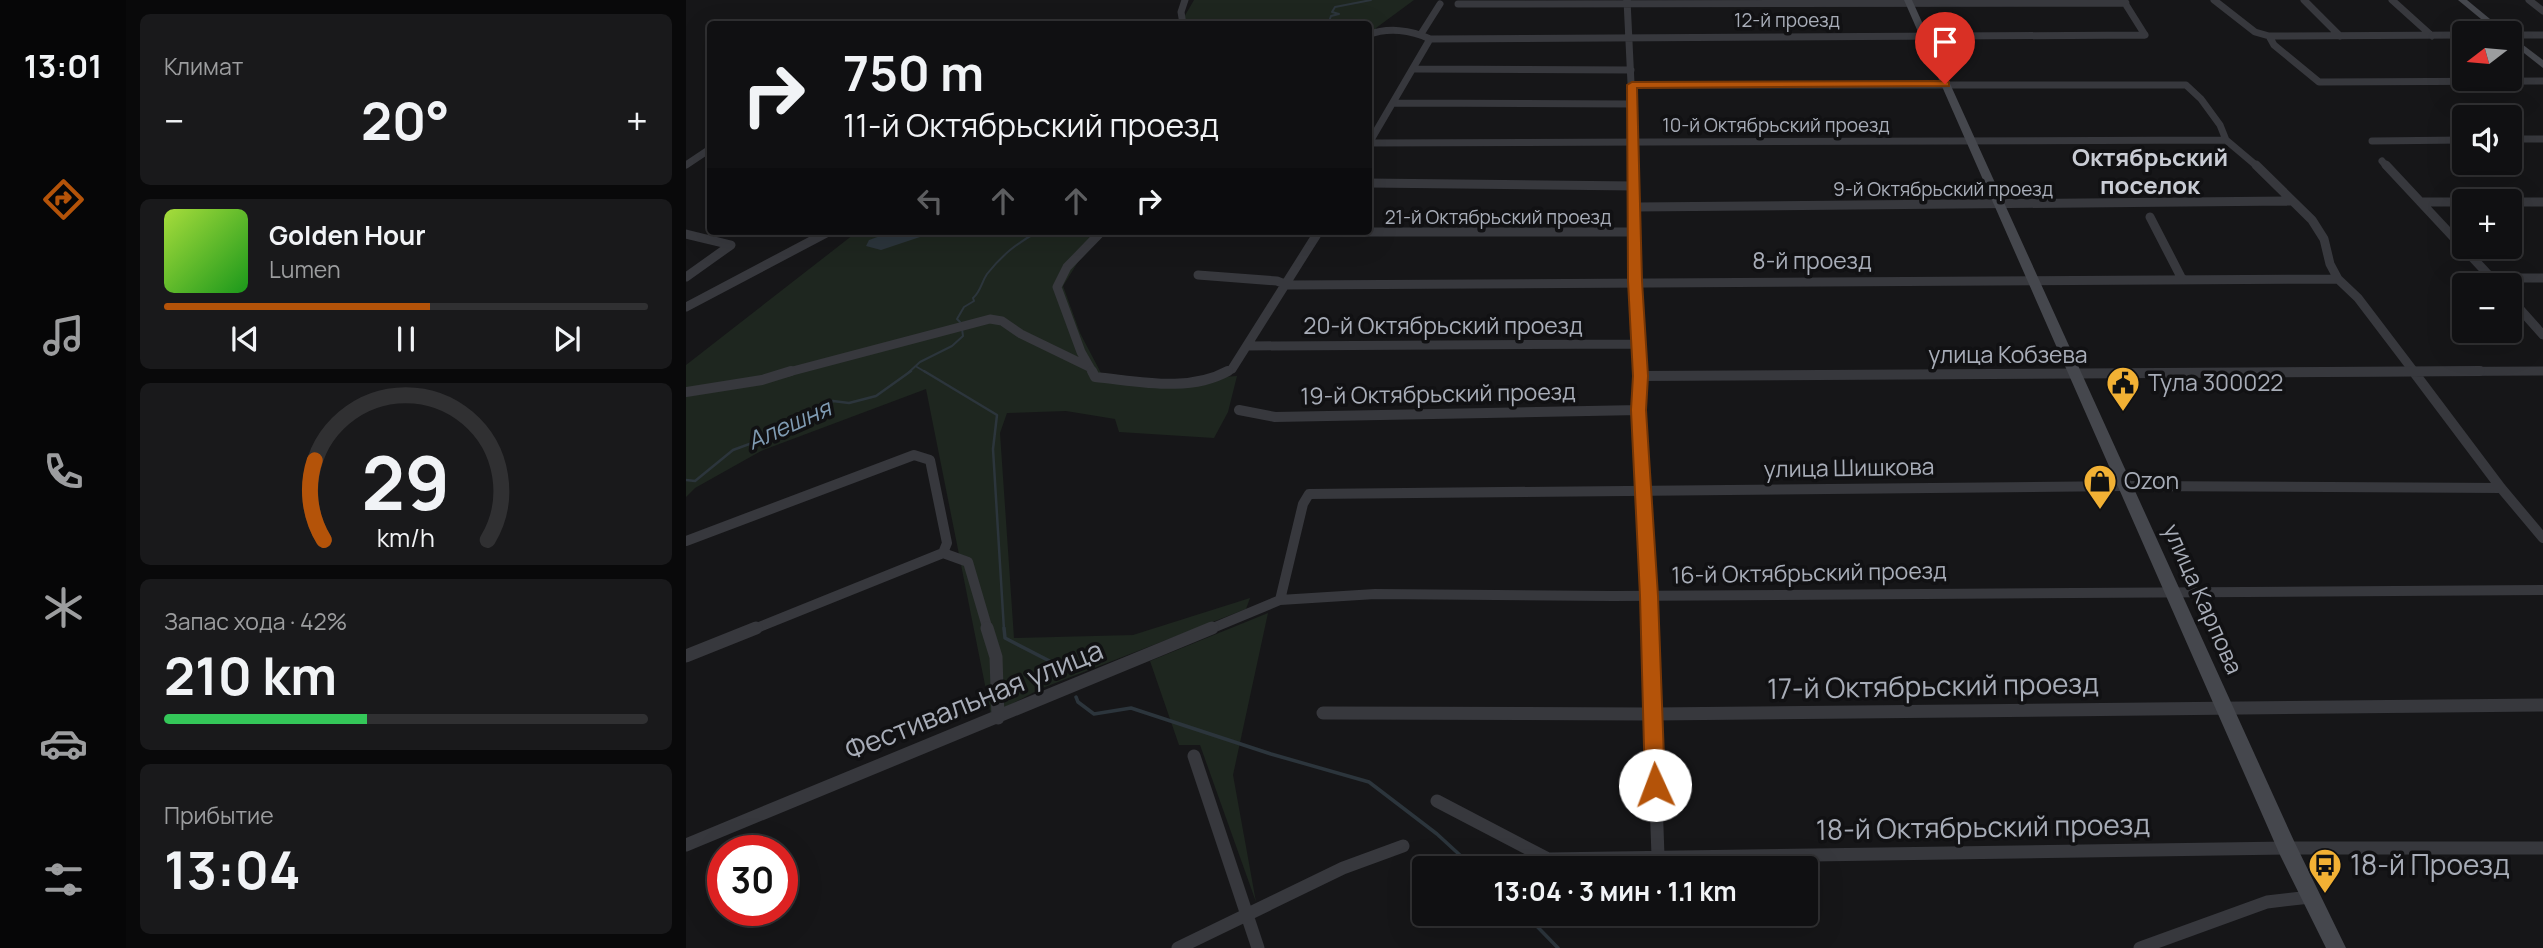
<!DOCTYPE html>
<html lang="ru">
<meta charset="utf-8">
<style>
:root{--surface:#101012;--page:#19191b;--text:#f1f3f6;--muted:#9c9d9f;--line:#303032;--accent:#b45309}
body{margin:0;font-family:Manrope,sans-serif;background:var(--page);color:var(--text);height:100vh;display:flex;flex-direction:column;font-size:26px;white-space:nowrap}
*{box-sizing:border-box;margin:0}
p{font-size:23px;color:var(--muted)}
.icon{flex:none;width:38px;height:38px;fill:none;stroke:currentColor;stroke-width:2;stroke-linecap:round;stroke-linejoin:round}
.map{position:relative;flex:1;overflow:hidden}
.drawer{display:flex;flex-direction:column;gap:14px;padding:14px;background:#09090a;width:560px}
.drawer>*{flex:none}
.hud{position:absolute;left:21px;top:21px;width:665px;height:214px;border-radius:7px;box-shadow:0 7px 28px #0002,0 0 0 2px var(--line);background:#101012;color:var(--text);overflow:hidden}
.needle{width:46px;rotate:254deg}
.controls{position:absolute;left:1766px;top:21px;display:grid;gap:14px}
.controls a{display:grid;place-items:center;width:70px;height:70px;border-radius:7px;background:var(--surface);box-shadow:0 7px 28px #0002,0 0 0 2px var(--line);font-size:35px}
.speed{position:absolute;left:21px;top:835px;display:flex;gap:14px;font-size:35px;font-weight:700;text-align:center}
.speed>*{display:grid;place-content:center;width:91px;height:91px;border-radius:50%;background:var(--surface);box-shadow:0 7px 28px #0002,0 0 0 2px var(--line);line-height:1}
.speed .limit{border:10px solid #d22;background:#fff;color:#111}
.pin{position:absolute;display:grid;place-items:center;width:60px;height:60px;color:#fff;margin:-72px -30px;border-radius:50% 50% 50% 0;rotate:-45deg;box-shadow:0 0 7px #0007}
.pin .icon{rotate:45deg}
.me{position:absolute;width:77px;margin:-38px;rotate:358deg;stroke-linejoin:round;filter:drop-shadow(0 0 5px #0008)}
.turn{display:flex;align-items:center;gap:24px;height:147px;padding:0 21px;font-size:32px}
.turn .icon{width:91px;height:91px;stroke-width:2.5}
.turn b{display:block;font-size:49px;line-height:60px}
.lanes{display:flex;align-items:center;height:66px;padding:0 21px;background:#0003;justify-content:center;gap:35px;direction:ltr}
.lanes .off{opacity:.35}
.big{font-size:52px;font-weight:700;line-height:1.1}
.drawer .tile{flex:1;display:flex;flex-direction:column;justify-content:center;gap:10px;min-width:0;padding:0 24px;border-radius:10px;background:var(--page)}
.drawer .dial{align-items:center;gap:0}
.dial svg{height:182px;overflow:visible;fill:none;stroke:var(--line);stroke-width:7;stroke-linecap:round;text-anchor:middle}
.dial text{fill:var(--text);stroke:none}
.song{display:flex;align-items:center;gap:21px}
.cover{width:84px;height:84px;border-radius:10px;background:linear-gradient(135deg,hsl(80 70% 55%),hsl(120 70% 35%))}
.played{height:7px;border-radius:4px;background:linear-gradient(90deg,var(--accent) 55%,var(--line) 55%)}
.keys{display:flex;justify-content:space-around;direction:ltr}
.heat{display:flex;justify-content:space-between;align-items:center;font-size:38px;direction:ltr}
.charge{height:10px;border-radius:5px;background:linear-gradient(90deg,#34c759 42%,var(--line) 0)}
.trip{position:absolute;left:726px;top:856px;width:406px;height:70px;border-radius:7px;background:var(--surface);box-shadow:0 7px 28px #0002,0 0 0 2px var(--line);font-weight:700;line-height:70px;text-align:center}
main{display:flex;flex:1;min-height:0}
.tabs{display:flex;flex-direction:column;width:126px;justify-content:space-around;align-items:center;background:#060607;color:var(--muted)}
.tabs .icon{width:49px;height:49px}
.tabs .selected{color:var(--accent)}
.tabs b{font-size:32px;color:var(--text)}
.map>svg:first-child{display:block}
</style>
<main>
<nav class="tabs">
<b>13:01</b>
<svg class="icon selected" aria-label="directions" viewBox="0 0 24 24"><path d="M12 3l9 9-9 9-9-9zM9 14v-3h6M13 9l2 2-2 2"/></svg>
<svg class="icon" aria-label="music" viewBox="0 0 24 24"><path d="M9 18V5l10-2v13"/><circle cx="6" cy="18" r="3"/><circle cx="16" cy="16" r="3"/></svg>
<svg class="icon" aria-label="phone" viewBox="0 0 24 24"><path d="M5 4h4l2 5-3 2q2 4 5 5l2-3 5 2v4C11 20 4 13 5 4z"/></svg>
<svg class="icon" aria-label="climate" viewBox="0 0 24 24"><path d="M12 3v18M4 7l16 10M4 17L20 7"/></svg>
<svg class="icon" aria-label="car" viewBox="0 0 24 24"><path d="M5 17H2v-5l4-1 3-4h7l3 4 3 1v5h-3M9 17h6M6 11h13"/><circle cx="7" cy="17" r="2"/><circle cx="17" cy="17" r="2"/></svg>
<svg class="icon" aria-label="filters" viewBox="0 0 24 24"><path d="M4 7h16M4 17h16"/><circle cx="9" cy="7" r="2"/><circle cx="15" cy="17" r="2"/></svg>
</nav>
<section class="drawer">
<div class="tile"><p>Климат</p>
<div class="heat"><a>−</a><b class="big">20°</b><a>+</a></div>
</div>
<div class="tile">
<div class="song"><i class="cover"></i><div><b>Golden Hour</b><p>Lumen</p></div></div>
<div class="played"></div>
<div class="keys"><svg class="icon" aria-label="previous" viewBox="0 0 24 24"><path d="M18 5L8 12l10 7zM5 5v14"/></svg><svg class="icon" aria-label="pause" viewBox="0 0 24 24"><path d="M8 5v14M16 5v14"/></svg><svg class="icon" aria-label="next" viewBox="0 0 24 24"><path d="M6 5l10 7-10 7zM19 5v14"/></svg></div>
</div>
<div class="tile dial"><svg viewBox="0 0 100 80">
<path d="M14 69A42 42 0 1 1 86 69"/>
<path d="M14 69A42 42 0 0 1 10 34" stroke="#b45309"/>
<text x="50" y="56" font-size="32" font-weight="700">29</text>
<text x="50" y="72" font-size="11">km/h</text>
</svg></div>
<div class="tile"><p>Запас хода · 42%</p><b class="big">210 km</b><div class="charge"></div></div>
<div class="tile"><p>Прибытие</p><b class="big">13:04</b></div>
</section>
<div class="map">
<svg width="1857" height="948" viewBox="0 0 1857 948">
<rect width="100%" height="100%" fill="#161618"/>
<path fill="#1e261f" d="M508,0H728L690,28L691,33L683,38L682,24H494Z
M172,231H194L198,235H236L252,231H422L392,262L377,286L394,333L415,373L482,381L551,376L542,412L528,438L433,432L429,419L380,411L321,413L314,433L328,638L447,635L564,598L560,609L354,689L305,715L240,389L75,451L9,488L0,497V365Z
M582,613L547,775L570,902L514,745H493L464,661Z"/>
<path fill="#2c353c" d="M194,231H252L195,250L180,246L183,240L197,235Z"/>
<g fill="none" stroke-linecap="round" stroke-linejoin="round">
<path stroke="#2c353c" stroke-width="2" d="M642,24L645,16L653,14L646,12L649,7L685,0
M274,322L271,319L278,307L288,301L287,298C295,291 295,283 301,274C317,254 331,243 353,231
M231,367L241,373
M222,373L234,362L266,346L277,336L276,329"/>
<path stroke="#2c353c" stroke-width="2.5" d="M238,371L311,415L307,449L318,630
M0,480L9,481L47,450L85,436L108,419L147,401L163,403L190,396L225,371"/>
<path stroke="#2c353c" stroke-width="3.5" d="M318,628L319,638L383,671
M390,697L392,702L408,714L445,708L585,754L683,782L751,834L788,868
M839,914L872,948"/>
<path stroke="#37383d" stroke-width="7" d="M941,0L949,167
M1437,0L1459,35
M1528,0L1569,32L1583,36L1588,45L1633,82L1857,81
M1618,0L1654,36
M1706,0L1746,36
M1843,0L1857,11
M772,4L1440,3
M497,24L495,12L499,0
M735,34L754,4
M682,35C702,27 725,30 744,39
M1824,35H1857
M1583,36L1778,35
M744,39L1459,35
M729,69L945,70
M946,85H1500L1515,99L1534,125L1540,140L1572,167
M708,103L946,104
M1824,139H1857
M1686,141L1778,140
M682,143L1540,140
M682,145L744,39
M1696,161L1701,167
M0,165L24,149"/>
<path stroke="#37383d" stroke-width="9" d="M949,165V281L954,373
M1570,165L1626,220L1638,239L1644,264L1652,279L1672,298L1729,373
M1700,165L1812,285
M682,183L949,186
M1736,202H1778
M1824,202H1857
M950,207L1606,201
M1464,217L1496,279
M633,232H950
M0,234L45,245L0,277
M512,275L591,281L601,285L1652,279
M1806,278H1857
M1824,298L1857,335
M0,307L144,231
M561,346L953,344
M99,373L304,319L316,321L335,334L403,367
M407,373L395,352L371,287L381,267L416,231
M538,373L546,369L633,231
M1478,373L1857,371"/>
<path stroke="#37383d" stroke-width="10" d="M406,371L409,377C452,381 502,393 542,371
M954,371L953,410L964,630
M1727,371L1815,488L1857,538
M954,376L1794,371
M0,392L76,380L105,371
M553,410L589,417L953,410
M0,541L228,455L244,460L261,543L257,553
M257,553L282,562L302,630
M594,600L617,504L623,494L1440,486L1815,488
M66,630L257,553
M522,630L594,600L689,594L927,596L1857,590"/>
<path stroke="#37383d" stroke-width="13" d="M301,628L310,657L312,718
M964,628L972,856
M0,656L70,628
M637,713L967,714L1857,705
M508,756L572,948
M751,801L862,859L1601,848H1857
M0,845L526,628
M492,948L657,868L717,846
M1454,948L1581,902L1624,897"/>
<path fill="#45474d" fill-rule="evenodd" d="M1218,0H1226L1608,841L1660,948H1640L1594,855Z
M1772,0H1781L1821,33H1812Z
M1824,35L1857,60V68L1824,42Z"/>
</g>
<path fill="#b45309" stroke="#753606" stroke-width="2" d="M1259,81L1263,82V86L951,88L956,281L962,376L960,410L972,596L979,785L976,792L969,795L962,792L959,785L954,596L945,410L947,376L942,281L941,85L946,82Z"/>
<defs>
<symbol id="civic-pin" viewBox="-11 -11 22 30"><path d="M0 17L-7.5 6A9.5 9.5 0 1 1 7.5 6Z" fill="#f2b134" stroke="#111113"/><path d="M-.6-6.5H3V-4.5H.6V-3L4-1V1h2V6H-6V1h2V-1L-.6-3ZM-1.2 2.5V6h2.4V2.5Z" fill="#111"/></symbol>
<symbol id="shop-pin" viewBox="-11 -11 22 30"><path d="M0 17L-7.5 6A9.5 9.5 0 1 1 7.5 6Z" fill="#f2b134" stroke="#111113"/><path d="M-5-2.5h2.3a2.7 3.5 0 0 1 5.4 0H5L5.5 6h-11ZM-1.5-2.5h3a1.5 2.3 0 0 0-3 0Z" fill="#111"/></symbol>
<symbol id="bus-pin" viewBox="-11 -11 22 30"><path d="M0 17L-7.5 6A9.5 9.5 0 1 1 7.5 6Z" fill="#f2b134" stroke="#111113"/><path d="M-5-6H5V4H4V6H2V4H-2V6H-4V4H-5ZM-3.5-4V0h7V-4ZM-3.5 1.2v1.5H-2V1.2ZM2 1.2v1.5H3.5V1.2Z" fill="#111"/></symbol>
</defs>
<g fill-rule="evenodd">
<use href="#civic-pin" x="1418" y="364" width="38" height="52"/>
<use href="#shop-pin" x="1395" y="462" width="38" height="52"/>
<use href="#bus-pin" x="1620" y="846" width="38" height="52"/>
</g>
<g text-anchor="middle" stroke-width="7" stroke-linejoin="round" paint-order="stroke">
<g font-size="19" fill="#a8adb8" stroke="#111113">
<text x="1101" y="27">12-й проезд</text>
<text x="1090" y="132">10-й Октябрьский проезд</text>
<text x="1257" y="196">9-й Октябрьский проезд</text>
<text x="812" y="224">21-й Октябрьский проезд</text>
</g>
<g font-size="23" fill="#a8adb8" stroke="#111113">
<text x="1126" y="269">8-й проезд</text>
<text x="757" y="334">20-й Октябрьский проезд</text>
<text x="1322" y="363">улица Кобзева</text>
<text transform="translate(752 394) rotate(-1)" y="8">19-й Октябрьский проезд</text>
<text transform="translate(1163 468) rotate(-1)" y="8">улица Шишкова</text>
<text transform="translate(1123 573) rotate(-1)" y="8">16-й Октябрьский проезд</text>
<text transform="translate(1517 599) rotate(66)" y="8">улица Карпова</text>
</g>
<g font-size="23" fill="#a8adb8" stroke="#111113" text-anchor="start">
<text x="1462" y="391">Тула 300022</text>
<text x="1438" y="489">Ozon</text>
</g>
<g font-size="24" font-weight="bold" fill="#c9ccd4" stroke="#111113">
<text x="1464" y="166">Октябрьский<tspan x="1464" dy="28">поселок</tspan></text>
</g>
<g font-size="24" font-style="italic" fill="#7f9bb3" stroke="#111113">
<text transform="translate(103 425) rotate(-24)" y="8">Алешня</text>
</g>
<g font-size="28" fill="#a8adb8" stroke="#111113">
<text transform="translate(1247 686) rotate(-1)" y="10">17-й Октябрьский проезд</text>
<text transform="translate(288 700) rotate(-22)" y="10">Фестивальная улица</text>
<text transform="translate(1297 827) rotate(-1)" y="10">18-й Октябрьский проезд</text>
</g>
<g font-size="28" fill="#a8adb8" stroke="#111113" text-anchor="start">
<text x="1664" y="875">18-й Проезд</text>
</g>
</g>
</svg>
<div class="controls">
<a><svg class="needle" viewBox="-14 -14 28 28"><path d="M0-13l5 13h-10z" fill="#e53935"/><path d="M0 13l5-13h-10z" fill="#9c9d9f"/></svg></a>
<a><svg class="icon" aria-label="sound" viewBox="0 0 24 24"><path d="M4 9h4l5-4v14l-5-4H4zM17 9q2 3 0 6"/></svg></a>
<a>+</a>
<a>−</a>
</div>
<div class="speed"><div class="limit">30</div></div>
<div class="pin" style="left:1259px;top:84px;background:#d93025"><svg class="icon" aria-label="arrive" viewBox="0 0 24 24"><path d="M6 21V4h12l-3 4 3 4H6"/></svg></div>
<svg class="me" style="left:969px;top:785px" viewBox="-20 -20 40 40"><circle r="19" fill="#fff"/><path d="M0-13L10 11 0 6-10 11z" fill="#b45309"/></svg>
<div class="trip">13:04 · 3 мин · 1.1 km</div>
<div class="hud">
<div class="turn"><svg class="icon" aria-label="right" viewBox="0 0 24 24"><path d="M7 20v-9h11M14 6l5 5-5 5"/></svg><div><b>750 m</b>11-й Октябрьский проезд</div></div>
<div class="lanes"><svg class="icon off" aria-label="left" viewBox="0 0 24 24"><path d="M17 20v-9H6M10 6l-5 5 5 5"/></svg><svg class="icon off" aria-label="ahead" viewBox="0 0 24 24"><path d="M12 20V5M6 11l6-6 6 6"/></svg><svg class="icon off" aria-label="ahead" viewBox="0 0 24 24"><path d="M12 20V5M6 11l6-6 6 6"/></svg><svg class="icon" aria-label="right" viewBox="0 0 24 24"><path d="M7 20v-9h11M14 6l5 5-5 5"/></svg></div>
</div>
</div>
</main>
